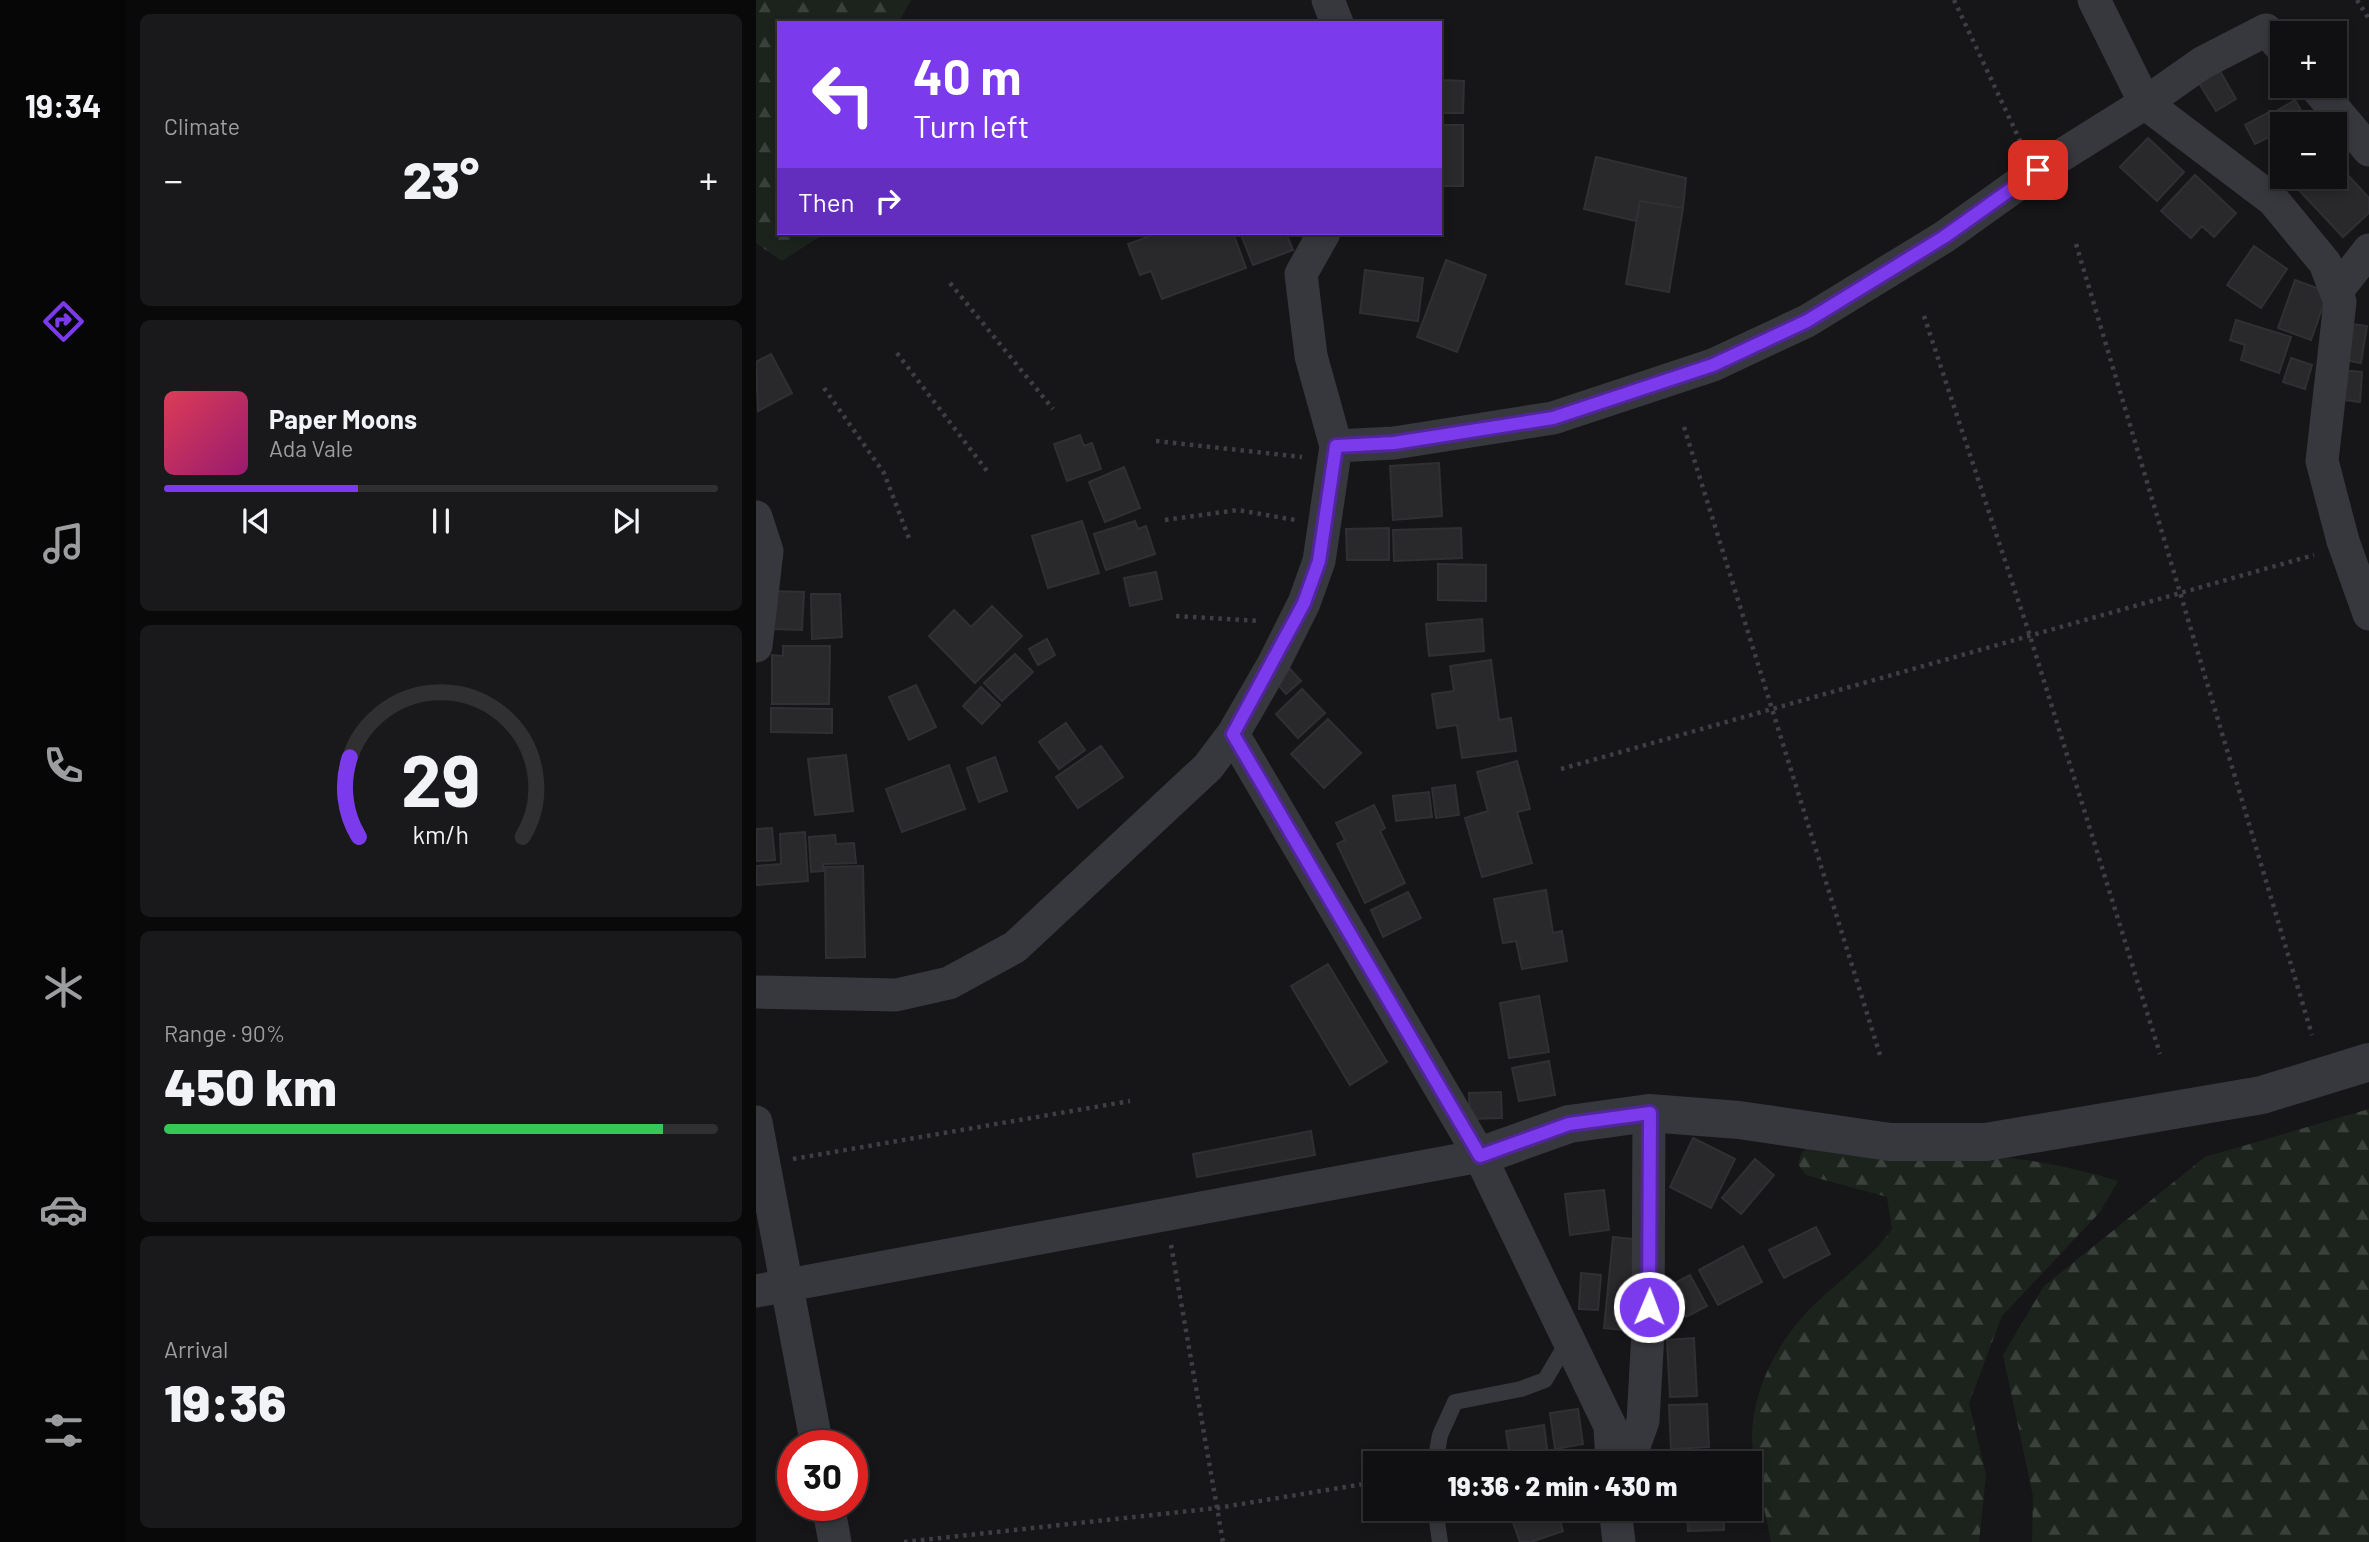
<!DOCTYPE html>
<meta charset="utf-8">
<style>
:root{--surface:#101012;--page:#19191b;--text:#f1f3f6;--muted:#9c9d9f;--line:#303032;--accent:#7c3aed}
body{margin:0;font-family:Barlow,sans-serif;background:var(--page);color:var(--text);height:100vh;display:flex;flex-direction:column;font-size:26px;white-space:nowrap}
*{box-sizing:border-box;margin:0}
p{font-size:23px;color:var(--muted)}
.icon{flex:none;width:38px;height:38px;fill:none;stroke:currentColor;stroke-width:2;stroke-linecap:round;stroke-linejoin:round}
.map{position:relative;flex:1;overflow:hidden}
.panel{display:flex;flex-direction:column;gap:14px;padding:14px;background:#09090a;width:630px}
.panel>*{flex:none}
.guide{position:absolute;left:21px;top:21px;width:665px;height:214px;border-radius:0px;box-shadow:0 4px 10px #0003,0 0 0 2px var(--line);background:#7c3aed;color:#fff;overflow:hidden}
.fabs{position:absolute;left:1514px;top:21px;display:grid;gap:14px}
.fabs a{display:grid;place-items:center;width:77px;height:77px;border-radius:0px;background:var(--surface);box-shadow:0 4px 10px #0003,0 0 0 2px var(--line);font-size:35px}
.speed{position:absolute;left:21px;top:1430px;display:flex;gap:14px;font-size:35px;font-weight:700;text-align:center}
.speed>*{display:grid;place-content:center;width:91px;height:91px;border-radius:50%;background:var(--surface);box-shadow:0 4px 10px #0003,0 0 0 2px var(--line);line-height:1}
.speed .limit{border:10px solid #d22;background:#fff;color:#111}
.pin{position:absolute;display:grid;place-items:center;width:60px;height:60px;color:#fff;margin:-30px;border-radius:14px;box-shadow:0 4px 10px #0006}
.me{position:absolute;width:77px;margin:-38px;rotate:1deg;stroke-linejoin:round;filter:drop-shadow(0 0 5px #0008)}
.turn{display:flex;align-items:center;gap:24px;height:147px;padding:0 21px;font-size:32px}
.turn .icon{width:91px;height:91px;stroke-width:2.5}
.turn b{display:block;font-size:49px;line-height:60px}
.then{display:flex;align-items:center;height:66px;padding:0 21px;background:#0003;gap:14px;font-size:26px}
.big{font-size:52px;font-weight:800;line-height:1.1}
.panel .widget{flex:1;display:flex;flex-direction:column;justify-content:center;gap:10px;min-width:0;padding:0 24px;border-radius:10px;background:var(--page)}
.panel .dial{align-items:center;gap:0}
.dial svg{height:182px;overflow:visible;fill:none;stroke:var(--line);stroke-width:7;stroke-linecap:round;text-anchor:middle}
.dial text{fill:var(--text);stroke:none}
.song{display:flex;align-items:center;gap:21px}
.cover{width:84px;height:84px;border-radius:10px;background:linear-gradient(135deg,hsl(350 70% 55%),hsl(320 70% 35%))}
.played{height:7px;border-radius:4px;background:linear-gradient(90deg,var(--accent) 35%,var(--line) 35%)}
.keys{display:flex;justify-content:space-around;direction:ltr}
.heat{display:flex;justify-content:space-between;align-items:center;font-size:38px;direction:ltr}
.charge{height:10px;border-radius:5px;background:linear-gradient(90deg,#34c759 90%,var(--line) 0)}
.trip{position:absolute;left:607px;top:1451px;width:399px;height:70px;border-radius:0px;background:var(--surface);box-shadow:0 4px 10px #0003,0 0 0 2px var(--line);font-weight:800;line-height:70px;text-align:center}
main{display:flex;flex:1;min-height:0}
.menu{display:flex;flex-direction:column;width:126px;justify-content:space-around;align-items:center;background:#060607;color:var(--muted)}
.menu .icon{width:49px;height:49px}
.menu .active{color:var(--accent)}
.menu b{font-size:32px;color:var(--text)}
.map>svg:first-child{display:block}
</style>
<main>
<nav class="menu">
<b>19:34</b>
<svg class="icon active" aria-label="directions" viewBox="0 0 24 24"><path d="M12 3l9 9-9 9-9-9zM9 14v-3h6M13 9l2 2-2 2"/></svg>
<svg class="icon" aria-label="music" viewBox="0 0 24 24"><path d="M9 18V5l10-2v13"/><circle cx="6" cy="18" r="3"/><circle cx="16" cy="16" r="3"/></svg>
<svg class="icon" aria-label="phone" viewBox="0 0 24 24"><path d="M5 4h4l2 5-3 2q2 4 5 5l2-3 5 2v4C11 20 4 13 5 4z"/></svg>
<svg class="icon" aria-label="climate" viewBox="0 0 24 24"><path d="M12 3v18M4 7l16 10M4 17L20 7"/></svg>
<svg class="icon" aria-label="car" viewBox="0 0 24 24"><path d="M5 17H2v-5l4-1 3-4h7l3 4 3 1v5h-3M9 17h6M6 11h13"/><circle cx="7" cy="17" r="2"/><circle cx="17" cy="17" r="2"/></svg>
<svg class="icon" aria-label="filters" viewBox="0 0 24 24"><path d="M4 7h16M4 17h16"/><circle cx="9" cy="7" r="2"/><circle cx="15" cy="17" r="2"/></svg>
</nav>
<section class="panel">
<div class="widget"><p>Climate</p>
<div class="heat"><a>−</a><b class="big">23°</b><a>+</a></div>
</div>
<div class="widget">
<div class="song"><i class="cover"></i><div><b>Paper Moons</b><p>Ada Vale</p></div></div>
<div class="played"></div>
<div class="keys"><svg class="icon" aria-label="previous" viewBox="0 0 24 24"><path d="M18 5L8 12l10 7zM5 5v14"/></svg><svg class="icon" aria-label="pause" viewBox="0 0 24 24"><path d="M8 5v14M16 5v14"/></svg><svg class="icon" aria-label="next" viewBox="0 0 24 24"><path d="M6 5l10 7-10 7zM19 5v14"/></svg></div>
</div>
<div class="widget dial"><svg viewBox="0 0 100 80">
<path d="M14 69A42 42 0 1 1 86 69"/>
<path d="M14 69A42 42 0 0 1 10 34" stroke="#7c3aed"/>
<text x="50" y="56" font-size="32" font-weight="700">29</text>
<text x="50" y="72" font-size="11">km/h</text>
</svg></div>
<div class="widget"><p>Range · 90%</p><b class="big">450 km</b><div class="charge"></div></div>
<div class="widget"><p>Arrival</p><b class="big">19:36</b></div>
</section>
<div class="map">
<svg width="1613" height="1542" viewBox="0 0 1613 1542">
<defs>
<pattern id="forest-firs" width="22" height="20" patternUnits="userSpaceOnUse" patternTransform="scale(1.75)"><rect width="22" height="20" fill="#1c231d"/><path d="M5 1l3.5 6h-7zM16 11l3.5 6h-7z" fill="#3a403c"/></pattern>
</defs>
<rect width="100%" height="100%" fill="#161618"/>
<path fill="url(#forest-firs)" d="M0,0H155L142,23H23V233H69L26,261L0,243Z
M1613,1109V1542H1276L1277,1496L1247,1355L1288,1286L1449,1157Z
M1058,1144C1160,1150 1264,1150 1362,1181L1344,1212L1246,1316L1213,1403L1230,1475L1223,1542H1015C1010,1512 996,1465 996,1436C997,1388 1022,1341 1056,1307C1083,1280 1114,1260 1136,1229L1131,1197L1050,1175L1042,1164L1046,1152Z"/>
<path fill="#29292c" stroke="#303034" stroke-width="2" d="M1464,71L1480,99L1460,111L1443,83Z
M684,80L708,81L707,113H684Z
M1539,100L1553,124H1526V129L1517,113Z
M1513,112L1523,132L1499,144L1489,125Z
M684,125H707V186H684Z
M1392,138L1428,172L1401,201L1364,167Z
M840,157L930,178L927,208L884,201L880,221L828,209Z
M1578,160L1613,198V213L1587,237L1541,188L1553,177H1578Z
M1439,175L1480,213L1458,237L1446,226L1435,238L1405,211Z
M884,201L927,208L913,292L870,284Z
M402,233H477L490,268L406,299L395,271L384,275L372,244Z
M497,233H530L537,250L497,265L486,237Z
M1498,246L1531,269L1505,308L1471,285Z
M690,260L730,275L701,352L661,337Z
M609,270L667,278L662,321L604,313Z
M1539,280L1572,292L1555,340L1522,328Z
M1480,320L1535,337L1523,373L1485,360L1489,345L1474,340Z
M1589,323L1611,326L1605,363L1582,359Z
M15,354L36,393L2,411L0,362Z
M1535,358L1556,365L1549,389L1527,382Z
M1584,370L1606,372L1604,402L1581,399Z
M324,435L328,446L336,443L345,469L311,481L298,444Z
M683,463L686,516L637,520L634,466Z
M368,467L384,508L349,522L333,482Z
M326,521L343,573L292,588L276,536Z
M379,521L382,529L390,526L399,554L350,570L338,534Z
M633,528V560H591L590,529Z
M705,528L706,558L638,561L637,530Z
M682,564L730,565V601L682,600Z
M400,572L406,599L374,606L368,578Z
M15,591L48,592L46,630L14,629Z
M55,594H84L86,637L56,639Z
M236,606L266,636L219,683L173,636L198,610L215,627Z
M726,619L728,651L673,656L670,624Z
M291,639L299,655L282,665L273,649Z
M27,646H74L73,704H16V655L27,656Z
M259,654L277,672L246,701L228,683Z
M735,660L743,720L755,718L760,751L706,758L701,725L681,728L676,694L698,691L694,666Z
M533,668L545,681L530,694L519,681Z
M160,685L180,727L153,740L133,697Z
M225,687L244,705L226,724L207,706Z
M546,689L569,713L542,738L520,714Z
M15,708L76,709V733L15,732Z
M572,719L605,753L568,788L535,754Z
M310,723L329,750L303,769L283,742Z
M345,746L367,777L322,808L300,777Z
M90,755L97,811L59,815L52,759Z
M239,757L251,791L223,802L211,768Z
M761,761L774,809L761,812L776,863L726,877L709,818L732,811L721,772Z
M193,765L209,809L146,832L130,789Z
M699,785L703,815L680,818L676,788Z
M673,792L676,817L640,821L637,796Z
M618,805L629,828L624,831L649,883L609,903L581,844L589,840L580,823Z
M16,828L19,860L0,861V829Z
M49,832L52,881L0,885V866L25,864L24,834Z
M79,835L80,844L98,843L100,863L67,864V871L55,872L53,837Z
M107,866L109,957L70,958L69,867Z
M790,890L797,933L806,931L811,961L766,969L760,941L747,943L738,899Z
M652,892L665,918L627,937L615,910Z
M572,964L631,1062L594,1085L535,986Z
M783,996L793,1052L753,1058L744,1003Z
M793,1061L799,1095L763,1101L756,1068Z
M745,1092L746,1118L714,1119L713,1093Z
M555,1131L559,1155L441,1177L437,1154Z
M937,1138L979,1159L955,1208L914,1187Z
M999,1159L1018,1175L985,1214L966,1198Z
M848,1190L853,1230L814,1235L809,1194Z
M1060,1227L1074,1254L1028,1278L1013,1250Z
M857,1237L886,1240L877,1331L848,1328Z
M987,1246L1006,1282L962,1305L943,1270Z
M825,1273L845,1275L842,1310L823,1309Z
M934,1275L951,1306L930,1317L913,1286Z
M938,1338L941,1396L914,1397L911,1340Z
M951,1404L953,1447L915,1449L913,1405Z
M822,1409L827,1444L799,1449L794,1413Z
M788,1425L792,1456L822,1451L823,1463H755L750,1431Z
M887,1456L921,1457V1463H887Z
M772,1508H800L807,1531L775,1542H764L754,1514Z
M931,1508H968V1530L932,1531Z"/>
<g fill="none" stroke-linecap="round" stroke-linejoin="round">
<path stroke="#3d3f44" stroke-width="4.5" stroke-dasharray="3.5 5" stroke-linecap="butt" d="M1198,0L1266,145
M1601,0L1613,19
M1320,244L1556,1035
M194,283L297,409
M1168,316L1274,636L1404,1054
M141,353L231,471
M68,388L128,473L154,541
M928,427L1124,1055
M400,441L546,457
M409,520L482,510L539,520
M420,616L503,621
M805,769L1558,555
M37,1159L374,1101
M415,1245L467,1542
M148,1542L461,1508L620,1482"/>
<path stroke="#37383d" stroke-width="16" d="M679,1463L684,1435L699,1402L765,1389L789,1380L812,1341
M679,1508L684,1542"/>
<path stroke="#37383d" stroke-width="33" d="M572,0L581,23
M1338,0L1389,103L1517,200L1569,263L1584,302L1566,461L1587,541L1613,614
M1559,86L1613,150
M1580,292L1613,250
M580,446L638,443L797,418L957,365L1051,321L1188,237L1282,170L1389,103L1446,63L1510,30L1526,48
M0,517L11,551L0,646
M477,734L724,1156L854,1426L856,1463
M0,992L140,995L193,983L259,947L452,767L477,734L518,663L548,603L563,561L580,446L555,356L545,274L568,233
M0,1122L61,1446
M0,1291L724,1156
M872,1463L887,1421L892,1332L893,1113
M72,1505L79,1542
M859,1508L863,1542"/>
<path stroke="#37383d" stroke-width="38" d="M724,1156L813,1124L893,1113L983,1120L1134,1142H1230L1506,1095L1613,1062"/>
</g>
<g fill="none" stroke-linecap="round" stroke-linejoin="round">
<defs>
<path id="route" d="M893,1307L894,1113L813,1124L724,1156L477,734L548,603L563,561L580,446L638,443L797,418L957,365L1051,321L1188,237L1282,170"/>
</defs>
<use href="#route" stroke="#51269a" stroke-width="18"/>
<use href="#route" stroke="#7c3aed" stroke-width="12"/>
</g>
</svg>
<div class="fabs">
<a>+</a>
<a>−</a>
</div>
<div class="speed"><div class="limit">30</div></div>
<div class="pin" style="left:1282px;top:170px;background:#d93025"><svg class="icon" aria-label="arrive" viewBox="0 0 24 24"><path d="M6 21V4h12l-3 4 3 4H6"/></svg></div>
<svg class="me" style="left:893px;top:1307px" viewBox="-20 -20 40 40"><circle r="17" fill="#7c3aed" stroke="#fff" stroke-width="3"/><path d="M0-11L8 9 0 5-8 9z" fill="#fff"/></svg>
<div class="trip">19:36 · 2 min · 430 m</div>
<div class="guide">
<div class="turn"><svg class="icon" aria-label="left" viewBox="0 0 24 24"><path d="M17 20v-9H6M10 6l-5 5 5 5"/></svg><div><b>40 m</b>Turn left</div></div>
<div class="then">Then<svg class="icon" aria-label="right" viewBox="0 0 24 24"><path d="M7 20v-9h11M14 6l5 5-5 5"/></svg></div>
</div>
</div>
</main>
